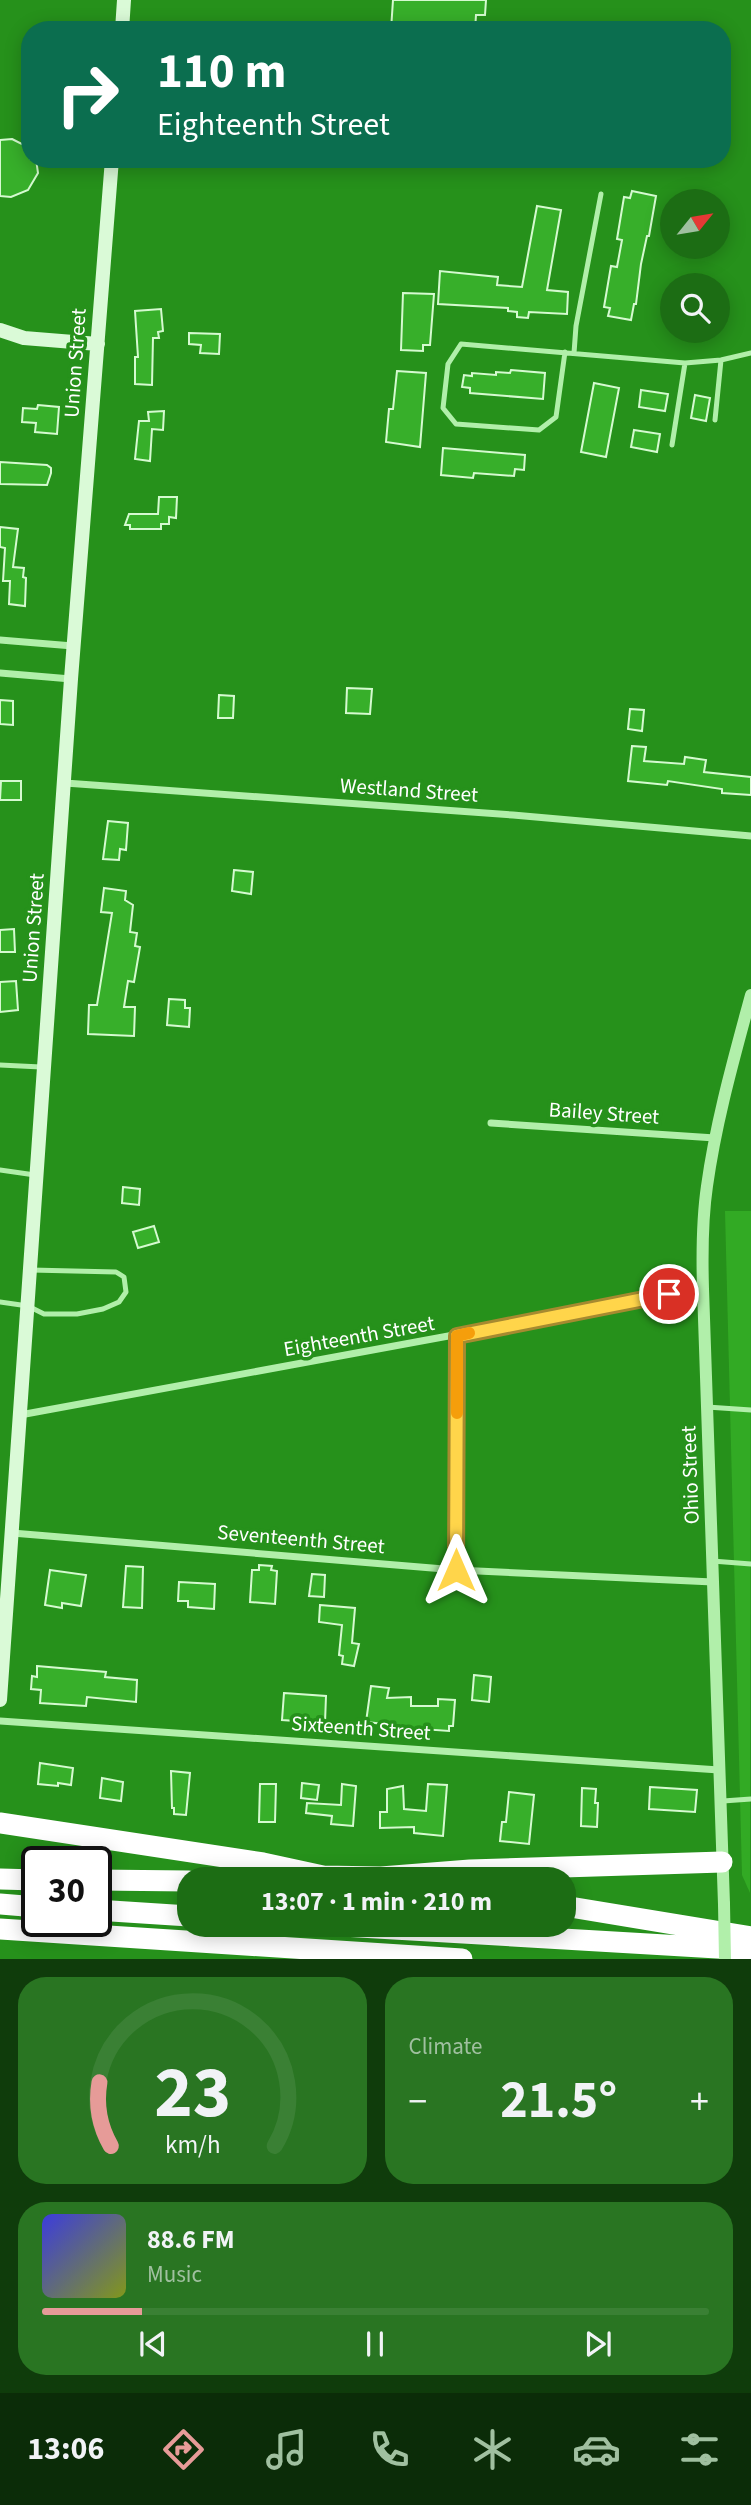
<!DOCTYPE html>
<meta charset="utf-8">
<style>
:root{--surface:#1c6d14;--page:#297522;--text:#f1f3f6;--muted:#a0c0a0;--line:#3a8034;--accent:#e69b98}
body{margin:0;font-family:"Source Sans 3",sans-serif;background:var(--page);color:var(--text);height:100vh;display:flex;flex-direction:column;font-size:26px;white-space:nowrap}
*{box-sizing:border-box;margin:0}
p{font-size:23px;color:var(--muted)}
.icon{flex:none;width:38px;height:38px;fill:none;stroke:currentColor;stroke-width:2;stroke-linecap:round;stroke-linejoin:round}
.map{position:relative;height:1959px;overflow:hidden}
.sheet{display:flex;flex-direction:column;gap:18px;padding:18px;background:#0f3c0b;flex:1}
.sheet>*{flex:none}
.top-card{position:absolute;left:21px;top:21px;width:710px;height:147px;border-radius:28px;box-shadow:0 4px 18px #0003;background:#0b6e4f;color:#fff;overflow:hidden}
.needle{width:46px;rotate:60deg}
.buttons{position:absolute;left:660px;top:189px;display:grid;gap:14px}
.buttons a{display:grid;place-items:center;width:70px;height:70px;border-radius:50%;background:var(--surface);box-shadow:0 4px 18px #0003;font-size:35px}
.speed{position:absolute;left:21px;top:1846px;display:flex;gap:14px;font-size:35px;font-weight:700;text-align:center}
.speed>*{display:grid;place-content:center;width:91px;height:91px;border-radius:50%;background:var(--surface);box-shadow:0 4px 18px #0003;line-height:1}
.speed .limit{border:4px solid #111;border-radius:10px;background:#fff;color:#111}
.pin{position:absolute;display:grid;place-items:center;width:60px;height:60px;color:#fff;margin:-30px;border:4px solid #fff;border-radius:50%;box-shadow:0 2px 7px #0007}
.me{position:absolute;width:77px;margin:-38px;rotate:0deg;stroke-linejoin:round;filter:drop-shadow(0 0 5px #0008)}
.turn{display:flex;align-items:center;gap:24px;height:147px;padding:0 21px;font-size:32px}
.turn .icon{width:91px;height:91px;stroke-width:2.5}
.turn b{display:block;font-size:49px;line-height:60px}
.big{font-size:52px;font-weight:700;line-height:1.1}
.sheet .card{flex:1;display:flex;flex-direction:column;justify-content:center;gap:10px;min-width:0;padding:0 24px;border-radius:28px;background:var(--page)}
.sheet .dial{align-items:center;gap:0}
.dial svg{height:182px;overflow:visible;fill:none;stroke:var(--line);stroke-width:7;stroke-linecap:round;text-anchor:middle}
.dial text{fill:var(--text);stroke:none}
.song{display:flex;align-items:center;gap:21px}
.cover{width:84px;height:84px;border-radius:10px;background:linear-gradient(135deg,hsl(240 70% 55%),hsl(70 70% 35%))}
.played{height:7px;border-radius:4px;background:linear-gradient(90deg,var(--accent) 15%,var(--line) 15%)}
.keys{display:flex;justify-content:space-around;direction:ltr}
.heat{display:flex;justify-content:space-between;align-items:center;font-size:38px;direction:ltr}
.sheet .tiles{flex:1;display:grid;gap:18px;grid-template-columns:1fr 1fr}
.card:last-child{grid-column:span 2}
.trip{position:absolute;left:177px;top:1867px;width:399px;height:70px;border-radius:28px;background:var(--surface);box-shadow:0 4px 18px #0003;font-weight:700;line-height:70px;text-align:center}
.dock{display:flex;height:112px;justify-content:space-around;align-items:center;background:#0b2c08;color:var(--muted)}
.dock .icon{width:49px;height:49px}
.dock .selected{color:var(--accent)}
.dock b{font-size:32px;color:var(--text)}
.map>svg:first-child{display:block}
</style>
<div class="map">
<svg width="751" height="1959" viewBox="0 0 751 1959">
<rect width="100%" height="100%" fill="#26911b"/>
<path fill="#32aa24" d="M725,1211H751L750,1893L742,1875Z"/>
<path fill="#37af2a" stroke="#d5fad0" stroke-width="2" d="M393,0H486L485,15H476L475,30H391Z
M12,139L30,148V159H36L38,173L28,190L11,197L0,196V140Z
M632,191L656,196L649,236H647L641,264L636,304H634L631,320L608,316L610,308L604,307L611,266L617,267L622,240L617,239L624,197L630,198Z
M537,206L561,210L547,290L568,292L567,314L529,312L528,318L517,317V312L508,311V308L438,304L440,271L498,277L497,285L522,287Z
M403,293L434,294L430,345H423V351L401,350Z
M161,309L163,331L158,332L159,338H153L152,385L135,384V357H138L135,311Z
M189,333L220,334L219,354L200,353L201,345L189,344Z
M511,370L545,373L543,399L470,393V388L462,387L464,375L472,376V373L496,375V372L510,373Z
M397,371L426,373L420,447L386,442L389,409H393Z
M594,383L619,388L606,457L581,452Z
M641,390L668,394L665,411L639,407Z
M695,395L710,398L706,421L691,418Z
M38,405L59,407L57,434L35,432L36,423L22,422L23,408L37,409Z
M164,411L163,430L152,429L150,461L135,459L139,421H149L148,412Z
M634,430L660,434L657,452L631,447Z
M443,448L525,455L524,470L515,469L514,476L474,473L473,478L441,475Z
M0,462L47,465L51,468V473L47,485L0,484Z
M159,497H177L176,518L169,517V524H161V529H130V525H125L129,514H158Z
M0,527L18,529L13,567L24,568L23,577L26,578L25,606L9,604L10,581H3L5,548L0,547Z
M347,688L372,689L370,714L346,713Z
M219,695L234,696L233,718H218Z
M0,700L13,701V725L0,724Z
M630,709L644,710L642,731L628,729Z
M632,746L646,747L644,761L684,764L685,757L706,760L704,772L751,777V795L722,793V789L668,781L667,785L628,781Z
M1,781H21V800H0Z
M108,821L128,823L126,850L120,849L119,860L103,859Z
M234,870L253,872L251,894L232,891Z
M104,888L126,891L125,900L133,905L130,932L137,933L135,946L140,947L134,982L128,981L124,1007H135L134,1036L88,1034L89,1005H97L112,913L101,912Z
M14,929L15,952H0V930Z
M16,981L18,1010L0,1012V982Z
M169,999L185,1000V1008H190L189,1027L167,1025Z
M123,1187L140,1189L139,1205L122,1203Z
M154,1226L159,1242L138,1248L133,1232Z
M259,1565L272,1566L271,1570L277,1571L275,1604L250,1602L252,1570H259Z
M126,1566L143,1567L142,1608L123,1607Z
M50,1570L86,1575L81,1606L62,1603V1608L45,1605Z
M312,1574L325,1575L324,1597L309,1596Z
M179,1582L215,1584L214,1609L188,1607V1601H178Z
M320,1605L355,1608L352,1643L359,1644L354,1666L342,1664L343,1656L339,1655L342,1625L319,1622Z
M37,1666L106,1672L105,1677L137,1680L136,1702L87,1697L86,1706L40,1703L41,1690L31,1689L32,1676L37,1677Z
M474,1675L491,1677L489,1702L472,1700Z
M371,1686L389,1688L387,1698L411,1697V1706H438V1699L455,1700L453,1726H449V1731L422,1729V1732L403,1731V1726L366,1722Z
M284,1693L326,1696L325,1723L282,1720Z
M40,1763L73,1768L71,1785L58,1783V1786L38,1784Z
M171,1771L190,1773L186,1815L174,1814V1808H172Z
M102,1778L123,1782L121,1801L100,1798Z
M302,1783L319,1785L317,1800L301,1798Z
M260,1784H276L275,1822H259Z
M342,1784L356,1786L353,1826L331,1824L332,1816L306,1813L307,1803L341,1805Z
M428,1784L447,1785L443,1836L414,1833V1827L380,1828V1812H387V1789L403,1786L404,1809L426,1811Z
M650,1787L697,1790L695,1812L649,1809Z
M582,1788L596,1789L595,1803H598L597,1827L581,1826Z
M509,1792L534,1795L529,1844L500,1841L502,1822H506Z"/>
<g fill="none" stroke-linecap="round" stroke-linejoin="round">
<path stroke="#b1efaa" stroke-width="5" d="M565,352L556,417L539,430L456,424L443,408L448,364L461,344L685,363L721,360L751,353
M574,353L576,326L601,194
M715,420L721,360
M672,445L685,363
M0,1065L41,1067
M0,1170L35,1175
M0,1302L28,1306L44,1314H77L103,1309L119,1302L126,1292L124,1277L116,1272L31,1270
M707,1407L751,1410
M712,1561L751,1564
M723,1801L751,1799"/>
<path stroke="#b1efaa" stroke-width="7" d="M0,640L73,646
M0,673L71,679
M65,783L513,815L751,836
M491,1123L715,1138
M20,1415L703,1289
M12,1533L456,1570L713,1582
M456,1570L457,1336
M0,1721L719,1770"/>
<path stroke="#b1efaa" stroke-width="12" d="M724,1904L703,1289C702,1255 702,1220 707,1186C716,1121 734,1058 751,995"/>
<path stroke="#dafad7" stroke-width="14" d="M122,30L124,0
M0,330L24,338L98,344
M0,1700L71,679L112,159"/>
<path stroke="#fff" stroke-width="21" d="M0,1823L263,1863L323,1876L381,1877L470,1870L722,1862
M0,1879L37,1880
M96,1880L189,1881
M0,1904L37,1907
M564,1906L751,1937
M96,1910L189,1916
M325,1925L751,1950
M0,1929L462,1959"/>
<path stroke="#b1efaa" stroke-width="12" d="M724,1904L725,1959"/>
</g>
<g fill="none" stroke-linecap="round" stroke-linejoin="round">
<defs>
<path id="route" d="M456,1570L457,1336L669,1294"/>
</defs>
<use href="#route" stroke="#a68a30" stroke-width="18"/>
<use href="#route" stroke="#ffd54a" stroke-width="12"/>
<path stroke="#f59e0b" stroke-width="12" d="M457,1413V1336L469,1333"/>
</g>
<g text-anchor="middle" stroke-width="7" stroke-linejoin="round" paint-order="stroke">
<g font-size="21" fill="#fff" stroke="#26911b">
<text transform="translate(75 363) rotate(-86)" y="7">Union Street</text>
<text transform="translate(409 790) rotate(4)" y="7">Westland Street</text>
<text transform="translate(33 928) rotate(-86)" y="7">Union Street</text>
<text transform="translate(604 1113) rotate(4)" y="7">Bailey Street</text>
<text transform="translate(359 1336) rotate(-10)" y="7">Eighteenth Street</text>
<text transform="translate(690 1475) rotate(-92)" y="7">Ohio Street</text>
<text transform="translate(301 1539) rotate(5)" y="7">Seventeenth Street</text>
<text transform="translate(361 1728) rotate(4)" y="7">Sixteenth Street</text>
</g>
</g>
</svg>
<div class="buttons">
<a><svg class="needle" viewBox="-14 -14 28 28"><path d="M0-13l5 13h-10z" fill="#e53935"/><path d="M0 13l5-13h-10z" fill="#a0c0a0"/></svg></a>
<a><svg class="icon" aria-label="search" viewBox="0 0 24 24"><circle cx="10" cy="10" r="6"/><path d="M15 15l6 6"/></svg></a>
</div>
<div class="speed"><div class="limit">30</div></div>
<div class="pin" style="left:669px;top:1294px;background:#d93025"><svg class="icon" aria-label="arrive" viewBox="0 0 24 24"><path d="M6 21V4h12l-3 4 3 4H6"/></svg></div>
<svg class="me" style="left:456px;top:1570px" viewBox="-20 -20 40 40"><path d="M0-17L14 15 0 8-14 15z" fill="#ffd54a" stroke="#fff" stroke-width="4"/></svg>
<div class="trip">13:07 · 1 min · 210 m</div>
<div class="top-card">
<div class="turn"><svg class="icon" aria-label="right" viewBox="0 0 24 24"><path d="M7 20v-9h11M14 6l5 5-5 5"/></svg><div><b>110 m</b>Eighteenth Street</div></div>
</div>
</div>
<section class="sheet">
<div class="tiles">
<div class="card dial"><svg viewBox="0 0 100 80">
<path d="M14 69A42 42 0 1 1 86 69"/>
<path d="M14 69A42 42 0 0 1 9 41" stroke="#e69b98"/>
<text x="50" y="56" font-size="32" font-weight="700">23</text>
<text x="50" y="72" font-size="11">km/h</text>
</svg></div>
<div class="card"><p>Climate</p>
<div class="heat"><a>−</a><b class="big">21.5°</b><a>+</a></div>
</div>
<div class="card">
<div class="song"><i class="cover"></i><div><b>88.6 FM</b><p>Music</p></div></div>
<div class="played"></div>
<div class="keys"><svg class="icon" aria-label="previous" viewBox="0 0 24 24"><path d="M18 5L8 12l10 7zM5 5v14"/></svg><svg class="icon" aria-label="pause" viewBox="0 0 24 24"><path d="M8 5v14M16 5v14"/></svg><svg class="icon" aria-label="next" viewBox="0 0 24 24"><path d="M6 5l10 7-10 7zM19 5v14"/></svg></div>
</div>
</div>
</section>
<nav class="dock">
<b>13:06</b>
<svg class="icon selected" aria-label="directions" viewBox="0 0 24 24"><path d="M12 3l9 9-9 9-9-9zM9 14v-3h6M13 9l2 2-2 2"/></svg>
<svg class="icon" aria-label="music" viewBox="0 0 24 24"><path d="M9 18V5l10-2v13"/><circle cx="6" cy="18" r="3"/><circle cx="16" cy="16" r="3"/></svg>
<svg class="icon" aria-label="phone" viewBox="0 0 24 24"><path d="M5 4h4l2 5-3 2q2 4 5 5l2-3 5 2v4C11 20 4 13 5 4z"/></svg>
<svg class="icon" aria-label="climate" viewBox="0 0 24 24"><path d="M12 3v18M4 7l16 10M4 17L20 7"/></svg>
<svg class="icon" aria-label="car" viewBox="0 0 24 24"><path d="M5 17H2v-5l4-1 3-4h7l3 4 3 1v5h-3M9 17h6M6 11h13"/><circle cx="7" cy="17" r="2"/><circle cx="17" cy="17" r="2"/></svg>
<svg class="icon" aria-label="filters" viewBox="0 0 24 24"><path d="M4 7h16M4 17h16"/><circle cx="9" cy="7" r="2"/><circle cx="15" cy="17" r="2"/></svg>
</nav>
